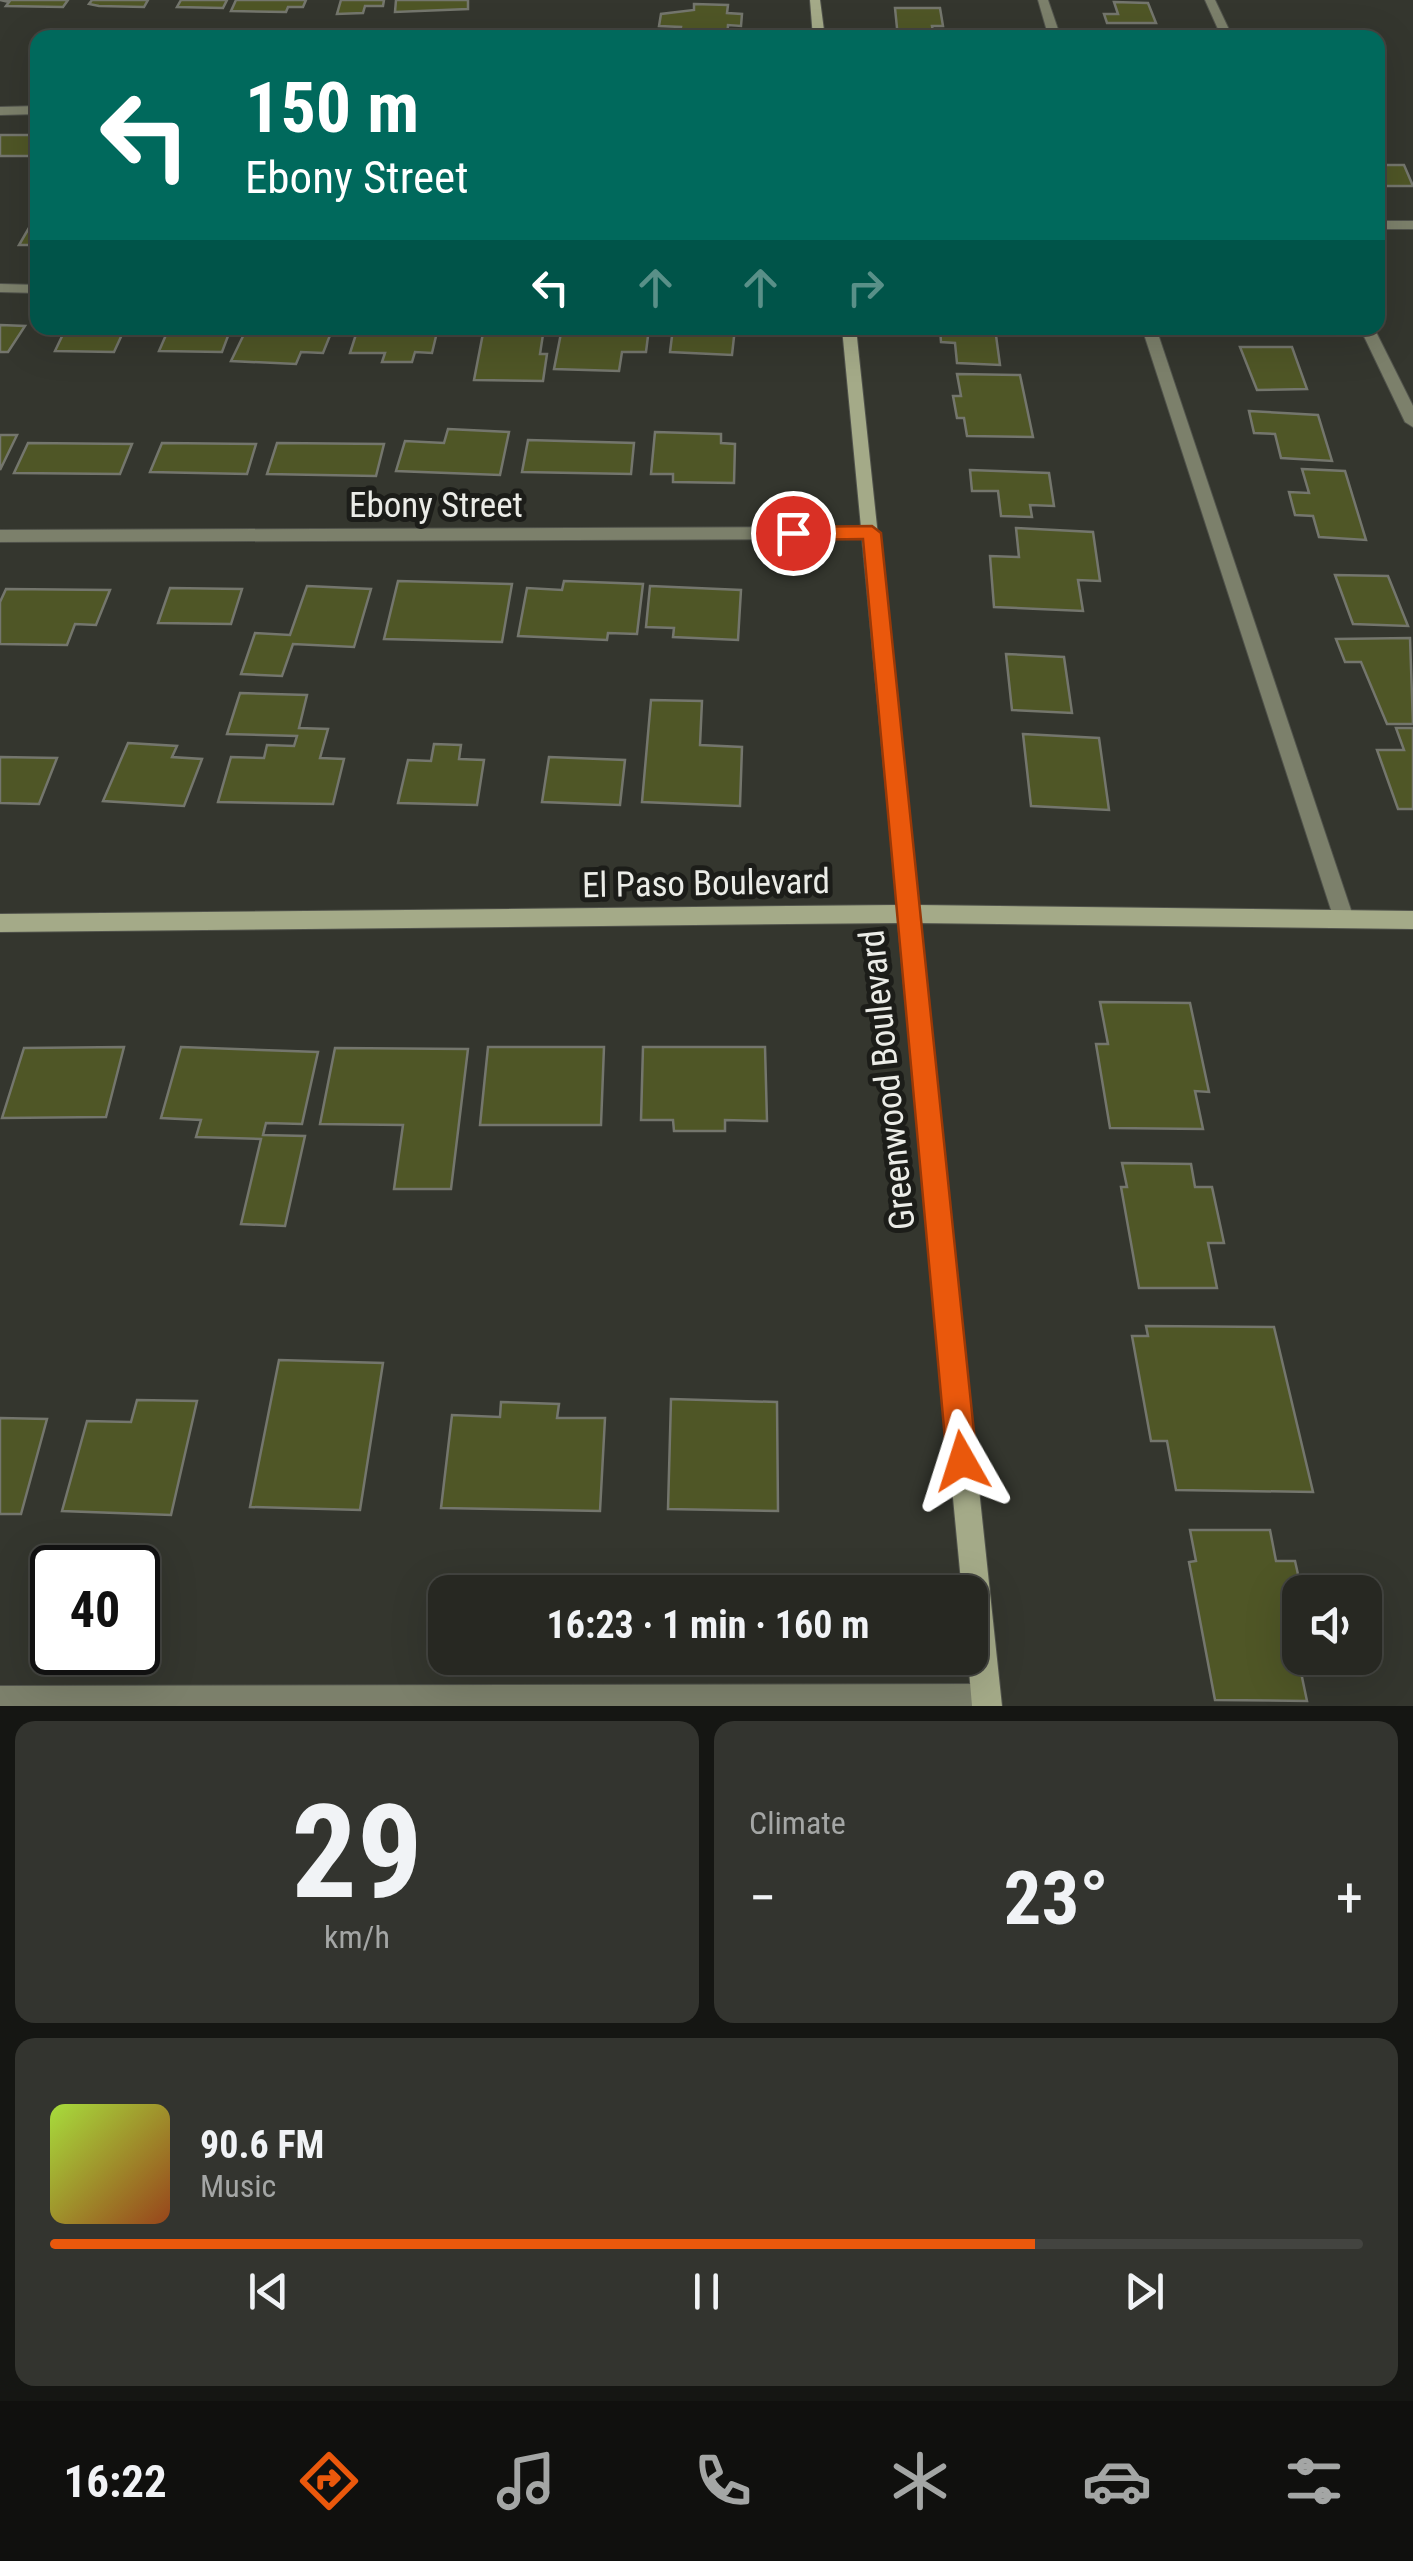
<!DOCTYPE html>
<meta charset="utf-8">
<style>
:root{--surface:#272822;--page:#33342f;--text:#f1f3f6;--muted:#a4a6a5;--line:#434440;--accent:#ea580c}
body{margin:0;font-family:"Roboto Condensed",sans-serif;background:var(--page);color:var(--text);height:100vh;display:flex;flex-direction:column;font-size:38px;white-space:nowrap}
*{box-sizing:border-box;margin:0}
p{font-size:32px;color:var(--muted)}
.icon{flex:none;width:55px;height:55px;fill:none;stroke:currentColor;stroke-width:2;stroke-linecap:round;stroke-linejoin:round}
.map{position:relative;height:1706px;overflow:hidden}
.panel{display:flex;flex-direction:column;gap:15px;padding:15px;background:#151613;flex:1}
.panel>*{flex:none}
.hud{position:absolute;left:30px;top:30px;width:1355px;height:305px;border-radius:20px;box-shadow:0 10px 40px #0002,0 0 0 2px var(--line);background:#00695c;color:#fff;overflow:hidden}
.controls{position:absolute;left:1282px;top:1575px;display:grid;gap:20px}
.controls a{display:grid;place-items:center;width:100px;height:100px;border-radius:20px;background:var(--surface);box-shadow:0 10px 40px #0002,0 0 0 2px var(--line);font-size:50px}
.speed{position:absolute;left:30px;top:1545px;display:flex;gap:20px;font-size:50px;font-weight:700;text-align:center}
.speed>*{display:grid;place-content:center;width:130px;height:130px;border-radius:50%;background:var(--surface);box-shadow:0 10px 40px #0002,0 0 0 2px var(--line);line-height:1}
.speed .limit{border:5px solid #111;border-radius:15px;background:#fff;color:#111}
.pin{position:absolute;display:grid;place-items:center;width:85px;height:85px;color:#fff;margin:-42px;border:5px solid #fff;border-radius:50%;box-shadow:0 2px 10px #0007}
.me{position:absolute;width:110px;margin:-55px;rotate:354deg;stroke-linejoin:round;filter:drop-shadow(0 0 8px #0008)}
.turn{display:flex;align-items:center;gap:35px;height:210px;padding:0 50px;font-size:45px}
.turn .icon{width:130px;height:130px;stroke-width:2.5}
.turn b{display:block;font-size:70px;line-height:85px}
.lanes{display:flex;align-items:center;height:95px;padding:0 50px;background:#0003;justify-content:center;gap:50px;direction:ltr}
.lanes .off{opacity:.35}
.big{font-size:75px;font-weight:700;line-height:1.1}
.panel .tile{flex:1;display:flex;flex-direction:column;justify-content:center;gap:15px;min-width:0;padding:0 35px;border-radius:20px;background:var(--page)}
.panel .dial{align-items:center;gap:0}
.dial b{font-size:130px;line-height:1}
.song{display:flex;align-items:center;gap:30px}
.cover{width:120px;height:120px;border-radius:15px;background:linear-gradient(135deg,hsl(80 70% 55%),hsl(20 70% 35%))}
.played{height:10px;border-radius:5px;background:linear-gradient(90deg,var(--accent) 75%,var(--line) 75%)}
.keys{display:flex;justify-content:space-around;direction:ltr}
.heat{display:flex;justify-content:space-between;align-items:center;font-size:55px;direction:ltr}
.panel .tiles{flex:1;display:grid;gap:15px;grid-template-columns:1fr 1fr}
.tile:last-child{grid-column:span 2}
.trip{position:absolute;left:428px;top:1575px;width:560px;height:100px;border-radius:20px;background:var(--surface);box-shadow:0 10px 40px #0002,0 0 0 2px var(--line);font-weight:700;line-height:100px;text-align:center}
.dock{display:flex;height:160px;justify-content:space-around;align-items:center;background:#10100e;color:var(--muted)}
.dock .icon{width:70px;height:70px}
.dock .selected{color:var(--accent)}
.dock b{font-size:45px;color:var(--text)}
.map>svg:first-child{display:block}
</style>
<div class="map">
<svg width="1413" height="1706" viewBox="0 0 1413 1706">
<rect width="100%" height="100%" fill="#34362e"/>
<path fill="#4f5626" stroke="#74766d" stroke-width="2.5" d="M0,0H68L63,7L6,6L9,2Z
M92,0H148L144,7L99,6L89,4Z
M181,0H227L223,8L177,7Z
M236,0H306L303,7H288L286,12L231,11Z
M341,0H384L383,6H365L363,13L337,14Z
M396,0H468V9L395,12Z
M1114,2L1148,3L1156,23H1107L1104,14H1118Z
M694,4L728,5L727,13L742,14L741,26L728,25L727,38H679L681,27L659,26L661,14L694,10Z
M895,8H940L943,26H932L934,38H898Z
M0,135H38V141L29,156H0Z
M1378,165H1404L1413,186H1378Z
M37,214L38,245H19Z
M0,325L25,326L8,352H0Z
M66,328H125L114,352L55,351Z
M169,328H231L222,352L159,351Z
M247,328H333L323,353L301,352L296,364L231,361Z
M358,328H438L432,353L415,352L412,362H382L385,353H350Z
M484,328H544L540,354H547L543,381L474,380Z
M562,328H649L646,352H622L619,371L554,369Z
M673,328H735L732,355L670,352Z
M940,328H995L1000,365L957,363L955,343L941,342Z
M1240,347H1292L1307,389L1257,390Z
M957,374L1020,375L1033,437L967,436L964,418H957L953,396H961Z
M1249,411L1318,415L1332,461L1281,458L1275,434L1254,433Z
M448,429L509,432L500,475L396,471L405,441L444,443Z
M655,432L721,434V443L735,444L734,483L673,482V474H651Z
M0,435H17L0,470Z
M528,440L634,443L631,474L522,472Z
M28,443L132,444L120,474L14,473Z
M162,443L256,444L247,474L150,472Z
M277,443L384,444L376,476L267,474Z
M1302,469L1345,471L1366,540L1319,537L1313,516L1295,515L1289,492L1309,493Z
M970,470L1049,473L1054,506L1030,505L1032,517L1001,516L998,491H972Z
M1016,528L1093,532L1100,581L1078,580L1083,611L994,607L990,556L1019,557Z
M1335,575L1388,576L1408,626L1353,624Z
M398,581L512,584L502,642L384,639Z
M564,581L643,584L637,634L608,633L607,640L518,636L527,588L562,590Z
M307,586L371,589L354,647L293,644L282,676L241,674L255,633L290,635Z
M650,586L741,590L738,640L673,637L674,628L646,627Z
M170,588L242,589L231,624L158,623Z
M6,589L110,590L96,625L75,624L67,645L0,644V602Z
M1410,638L1413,724H1387L1361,662H1345L1336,639Z
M1006,654L1064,657L1072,713L1012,710Z
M240,693L307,695L299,728L328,729L320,758L344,759L333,804L218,802L231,757L264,758L267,745L294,746L297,736L227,734Z
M651,700L702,701L700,745L742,747L740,806L642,802Z
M1396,728H1413V809H1398L1377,750H1404Z
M1023,734L1099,738L1109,810L1031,806Z
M128,743L177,746L172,757L202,759L184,806L103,801Z
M434,744L461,745L459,759L484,760L477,805L398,803L408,760L431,761Z
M0,757L57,758L39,804L0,803Z
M549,757L625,760L620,805L542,802Z
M1100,1002L1190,1003L1209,1092L1195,1091L1203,1129L1110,1128L1096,1044H1108Z
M124,1047L106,1117L2,1118L24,1048Z
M181,1047L318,1052L302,1124L266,1123L263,1135L305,1136L285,1226L241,1224L261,1139L196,1137L201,1120L161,1118Z
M488,1047H604L601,1125H480Z
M643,1047H765L767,1121L725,1120V1131H674L673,1120H641Z
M335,1048L468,1049L451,1189H394L403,1125L320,1124Z
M1122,1163L1191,1164L1195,1187H1212L1224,1243H1208L1217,1288H1139L1121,1187H1127Z
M1146,1326L1274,1327L1313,1492L1176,1490L1167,1441H1151L1132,1336H1148Z
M279,1360L383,1363L360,1510L250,1507Z
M671,1399L777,1402L778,1511L668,1509Z
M137,1400L197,1401L171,1515L62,1511L87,1421L131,1422Z
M501,1402L559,1404L557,1418H605L600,1511L441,1508L452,1415L500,1417Z
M0,1418L47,1419L21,1514H0Z
M1190,1530H1270L1276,1561H1295L1302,1592L1300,1639H1294L1307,1701L1215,1700L1189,1562L1196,1561Z"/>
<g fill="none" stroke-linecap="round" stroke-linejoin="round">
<defs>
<path id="lane" d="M1038,0H1048L1061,38H1049Z
M1142,328H1156L1354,919L1351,925L1344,928L1337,925L1334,919Z"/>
<path id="street" d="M1205,0H1215L1233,38H1222Z
M38,106V114L0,115V107Z
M1378,221H1413V229H1378Z
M0,284L38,285V293L0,292Z
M1360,328H1374L1413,406V427L1405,422Z
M872,527L880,533L872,539L0,542V530Z
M986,1684L996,1688L1000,1698L997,1706H0V1686Z"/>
<path id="secondary" d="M810,0H820L825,38H813Z
M842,328H856L917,905L1413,911V929L919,923L1002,1706H972L968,1658L970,1592H962L898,923L0,932V914L897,905Z"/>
</defs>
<use href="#lane" stroke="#51534c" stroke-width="2"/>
<use href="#street" stroke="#51534c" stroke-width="2"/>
<use href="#secondary" stroke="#51534c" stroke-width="2"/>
<use href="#lane" fill="#7c806b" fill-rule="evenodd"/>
<use href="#street" fill="#7c806b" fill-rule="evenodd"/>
<use href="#secondary" fill="#a4aa88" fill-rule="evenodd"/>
</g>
<path fill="#ea580c" stroke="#983908" stroke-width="2.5" d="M872,526L881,533L977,1461L973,1472L962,1476L952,1472L947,1461L863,539L793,540L783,533L793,527Z"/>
<g text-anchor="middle" stroke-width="10" stroke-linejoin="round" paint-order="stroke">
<g font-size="35" fill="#ebece7" stroke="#1c1d19">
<text x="436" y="517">Ebony Street</text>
<text transform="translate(706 883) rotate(-1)" y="12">El Paso Boulevard</text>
<text transform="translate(887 1080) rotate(-96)" y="12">Greenwood Boulevard</text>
</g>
</g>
</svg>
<div class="controls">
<a><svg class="icon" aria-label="sound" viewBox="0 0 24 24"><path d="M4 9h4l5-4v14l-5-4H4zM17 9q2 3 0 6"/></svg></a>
</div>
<div class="speed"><div class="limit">40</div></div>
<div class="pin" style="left:793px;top:533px;background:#d93025"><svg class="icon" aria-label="arrive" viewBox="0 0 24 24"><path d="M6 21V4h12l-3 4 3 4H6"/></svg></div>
<svg class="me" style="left:962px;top:1461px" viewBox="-20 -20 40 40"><path d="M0-17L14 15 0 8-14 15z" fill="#ea580c" stroke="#fff" stroke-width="4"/></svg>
<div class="trip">16:23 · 1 min · 160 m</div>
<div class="hud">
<div class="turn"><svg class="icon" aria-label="left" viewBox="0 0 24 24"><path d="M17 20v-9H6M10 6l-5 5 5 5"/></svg><div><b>150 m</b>Ebony Street</div></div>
<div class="lanes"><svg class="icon" aria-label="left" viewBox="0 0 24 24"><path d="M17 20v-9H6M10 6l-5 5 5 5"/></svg><svg class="icon off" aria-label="ahead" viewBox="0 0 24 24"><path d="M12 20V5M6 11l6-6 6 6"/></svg><svg class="icon off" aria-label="ahead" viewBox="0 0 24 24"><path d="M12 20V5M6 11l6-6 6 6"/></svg><svg class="icon off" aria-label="right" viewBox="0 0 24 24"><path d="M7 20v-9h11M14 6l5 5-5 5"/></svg></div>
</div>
</div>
<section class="panel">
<div class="tiles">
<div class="tile dial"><b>29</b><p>km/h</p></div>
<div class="tile"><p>Climate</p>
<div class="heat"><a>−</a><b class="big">23°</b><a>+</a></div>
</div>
<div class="tile">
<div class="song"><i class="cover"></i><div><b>90.6 FM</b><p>Music</p></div></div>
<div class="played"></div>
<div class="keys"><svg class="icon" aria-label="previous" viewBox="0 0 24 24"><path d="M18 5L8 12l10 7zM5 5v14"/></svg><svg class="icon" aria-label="pause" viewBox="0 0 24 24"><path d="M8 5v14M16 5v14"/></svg><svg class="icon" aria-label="next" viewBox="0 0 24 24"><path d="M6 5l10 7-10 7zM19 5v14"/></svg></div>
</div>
</div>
</section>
<nav class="dock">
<b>16:22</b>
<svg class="icon selected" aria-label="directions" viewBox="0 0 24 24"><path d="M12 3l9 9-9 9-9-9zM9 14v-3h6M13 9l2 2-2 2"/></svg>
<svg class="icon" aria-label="music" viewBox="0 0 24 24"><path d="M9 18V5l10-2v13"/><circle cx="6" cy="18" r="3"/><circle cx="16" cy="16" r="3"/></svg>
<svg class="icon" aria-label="phone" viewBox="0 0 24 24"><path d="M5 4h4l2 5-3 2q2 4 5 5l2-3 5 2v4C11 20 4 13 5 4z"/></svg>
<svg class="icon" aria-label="climate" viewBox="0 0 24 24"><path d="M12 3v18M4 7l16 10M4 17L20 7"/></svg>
<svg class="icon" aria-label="car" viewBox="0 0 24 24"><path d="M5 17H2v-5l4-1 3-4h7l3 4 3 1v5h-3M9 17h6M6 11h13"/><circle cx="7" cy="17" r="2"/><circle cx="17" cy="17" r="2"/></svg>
<svg class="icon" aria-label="filters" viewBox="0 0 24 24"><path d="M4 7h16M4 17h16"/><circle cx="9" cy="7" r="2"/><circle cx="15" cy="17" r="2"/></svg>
</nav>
